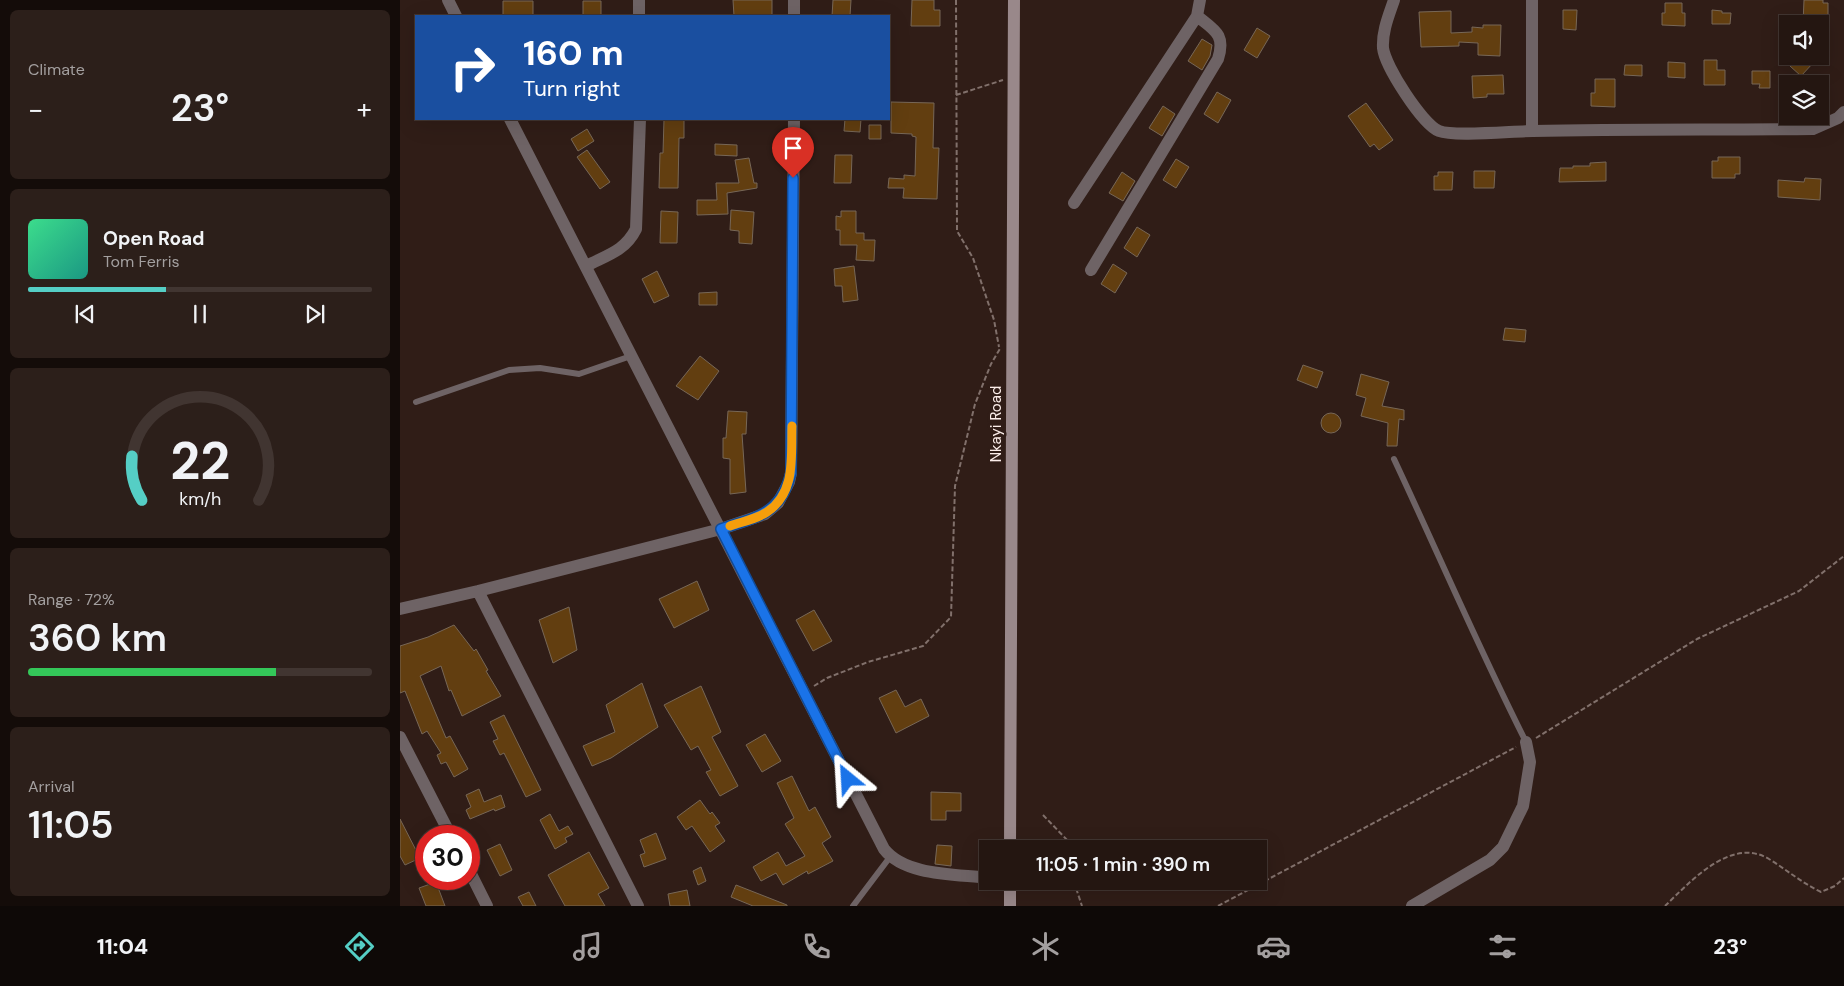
<!DOCTYPE html>
<meta charset="utf-8">
<style>
:root{--surface:#241611;--page:#2c1f1a;--text:#f1f3f6;--muted:#a39f9f;--line:#413531;--accent:#55cec5}
body{margin:0;font-family:"DM Sans",sans-serif;background:var(--page);color:var(--text);height:100vh;display:flex;flex-direction:column;font-size:19px;white-space:nowrap}
*{box-sizing:border-box;margin:0}
p{font-size:16px;color:var(--muted)}
.icon{flex:none;width:28px;height:28px;fill:none;stroke:currentColor;stroke-width:2;stroke-linecap:round;stroke-linejoin:round}
.map{position:relative;flex:1;overflow:hidden}
.drawer{display:flex;flex-direction:column;gap:10px;padding:10px;background:#140c09;width:400px}
.drawer>*{flex:none}
.guide{position:absolute;left:15px;top:15px;width:475px;height:105px;border-radius:0px;box-shadow:0 5px 20px #0002,0 0 0 1px var(--line);background:#1a4fa0;color:#fff;overflow:hidden}
.tools{position:absolute;left:1379px;top:15px;display:grid;gap:10px}
.tools a{display:grid;place-items:center;width:50px;height:50px;border-radius:0px;background:var(--surface);box-shadow:0 5px 20px #0002,0 0 0 1px var(--line);font-size:25px}
.speed{position:absolute;left:15px;top:825px;display:flex;gap:10px;font-size:25px;font-weight:700;text-align:center}
.speed>*{display:grid;place-content:center;width:65px;height:65px;border-radius:50%;background:var(--surface);box-shadow:0 5px 20px #0002,0 0 0 1px var(--line);line-height:1}
.speed .limit{border:8px solid #d22;background:#fff;color:#111}
.pin{position:absolute;display:grid;place-items:center;width:42px;height:42px;color:#fff;margin:-51px -21px;border-radius:50% 50% 50% 0;rotate:-45deg;box-shadow:0 0 5px #0007}
.pin .icon{rotate:45deg}
.me{position:absolute;width:55px;margin:-28px;rotate:333deg;stroke-linejoin:round;filter:drop-shadow(0 0 4px #0008)}
.turn{display:flex;align-items:center;gap:18px;height:105px;padding:0 25px;font-size:22px}
.turn .icon{width:65px;height:65px;stroke-width:2.5}
.turn b{display:block;font-size:35px;line-height:42px}
.big{font-size:38px;font-weight:600;line-height:1.1}
.drawer .tile{flex:1;display:flex;flex-direction:column;justify-content:center;gap:8px;min-width:0;padding:0 18px;border-radius:8px;background:var(--page)}
.drawer .dial{align-items:center;gap:0}
.dial svg{height:130px;overflow:visible;fill:none;stroke:var(--line);stroke-width:7;stroke-linecap:round;text-anchor:middle}
.dial text{fill:var(--text);stroke:none}
.song{display:flex;align-items:center;gap:15px}
.cover{width:60px;height:60px;border-radius:8px;background:linear-gradient(135deg,hsl(150 70% 55%),hsl(170 70% 35%))}
.played{height:5px;border-radius:2px;background:linear-gradient(90deg,var(--accent) 40%,var(--line) 40%)}
.keys{display:flex;justify-content:space-around;direction:ltr}
.heat{display:flex;justify-content:space-between;align-items:center;font-size:28px;direction:ltr}
.charge{height:8px;border-radius:4px;background:linear-gradient(90deg,#34c759 72%,var(--line) 0)}
.trip{position:absolute;left:579px;top:840px;width:288px;height:50px;border-radius:0px;background:var(--surface);box-shadow:0 5px 20px #0002,0 0 0 1px var(--line);font-weight:600;line-height:50px;text-align:center}
.tabs{display:flex;height:80px;justify-content:space-around;align-items:center;background:#0e0907;color:var(--muted)}
.tabs .icon{width:35px;height:35px}
.tabs .selected{color:var(--accent)}
.tabs b{font-size:22px;color:var(--text)}
main{display:flex;flex:1;min-height:0}
.map>svg:first-child{display:block}
</style>
<main>
<section class="drawer">
<div class="tile"><p>Climate</p>
<div class="heat"><a>−</a><b class="big">23°</b><a>+</a></div>
</div>
<div class="tile">
<div class="song"><i class="cover"></i><div><b>Open Road</b><p>Tom Ferris</p></div></div>
<div class="played"></div>
<div class="keys"><svg class="icon" aria-label="previous" viewBox="0 0 24 24"><path d="M18 5L8 12l10 7zM5 5v14"/></svg><svg class="icon" aria-label="pause" viewBox="0 0 24 24"><path d="M8 5v14M16 5v14"/></svg><svg class="icon" aria-label="next" viewBox="0 0 24 24"><path d="M6 5l10 7-10 7zM19 5v14"/></svg></div>
</div>
<div class="tile dial"><svg viewBox="0 0 100 80">
<path d="M14 69A42 42 0 1 1 86 69"/>
<path d="M14 69A42 42 0 0 1 8 42" stroke="#55cec5"/>
<text x="50" y="56" font-size="32" font-weight="700">22</text>
<text x="50" y="72" font-size="11">km/h</text>
</svg></div>
<div class="tile"><p>Range · 72%</p><b class="big">360 km</b><div class="charge"></div></div>
<div class="tile"><p>Arrival</p><b class="big">11:05</b></div>
</section>
<div class="map">
<svg width="1444" height="906" viewBox="0 0 1444 906">
<rect width="100%" height="100%" fill="#301d17"/>
<path fill="#623e10" stroke="#776757" d="M333,0H372V16H334Z
M433,0H451L450,16H432Z
M512,0H534V10H540V26H511Z
M1404,0H1423V3H1428V16H1424V24H1403Z
M103,1H133V15H103Z
M183,1H201V16H183Z
M1265,3H1282V13H1285V26L1262,25V13H1265Z
M1163,10H1177L1176,30L1163,29Z
M1312,10L1322,11V13H1331L1330,24H1312Z
M1051,11V33L1072,32V27L1083,28V25H1101L1100,56L1078,55V43L1059,42V46L1021,47L1019,12Z
M857,28L870,36L857,58L844,50Z
M802,39L812,45L810,56L802,70L788,61Z
M1400,56H1408L1414,62L1401,76L1390,66Z
M1304,60H1317V70H1325V85H1304Z
M1268,62L1285,63V78L1268,77Z
M1225,65H1242V76L1224,75Z
M1352,71H1370V88H1359L1360,84H1352Z
M1103,75L1104,94H1087V97L1073,98L1072,76Z
M1195,79H1215V107L1191,106V93H1195Z
M817,92L831,100L818,123L804,114Z
M491,102L534,103L533,148H539L537,199L503,198L504,188H488L489,178L504,179V175L515,176L516,137L512,136V134L491,133Z
M966,103L993,140L979,150L974,144L970,147L948,116Z
M763,106L775,114L762,136L749,128Z
M264,119H284V138H279L278,188H259L260,153H263Z
M445,119H461L460,132L444,131Z
M469,125H481V139H469Z
M187,129L194,141L178,151L171,139Z
M315,144L337,145V156L315,155Z
M187,150L210,182L200,189L177,157Z
M435,155H452L451,183H434Z
M1318,157H1340V174H1335V178H1312V161H1318Z
M349,158L354,183H357V188L327,193L328,214L297,215V200H317L316,183H339L335,160Z
M776,159L789,167L776,188L763,180Z
M1206,162V181L1159,182L1160,168H1173V166H1190V163Z
M1074,171H1095L1094,188H1074Z
M722,172L735,181L723,201L709,193Z
M1038,172H1053L1052,190H1034V176H1038Z
M1405,178L1421,179L1420,200L1378,197V180L1404,182Z
M331,210L354,212L352,244L339,243V231L330,230Z
M261,211L278,212L277,243H260Z
M441,211H456V233H464V240H475L474,261L456,260L457,245H440V230H436V216L441,217Z
M737,227L750,235L737,257L724,248Z
M713,264L727,273L715,293L701,284Z
M454,266L458,300L443,302L442,286H435L434,269Z
M257,271L269,296L254,303L242,279Z
M317,292V305H299V293Z
M1105,328L1126,330L1125,342L1103,340Z
M300,356L319,371L298,400L276,386Z
M903,365L923,372L917,388L897,380Z
M961,374L989,382L982,406L1004,410V420L999,419L997,446H987L988,423L961,416L966,398L956,395Z
M328,411L347,412L346,434H342L346,492L330,494V459L323,458V438H326Z
M921 423a10 10 0 1 1 20 0a10 10 0 1 1-20 0Z
M297,581L309,610L274,628L259,599Z
M169,607L177,650L153,663L139,620Z
M414,610L432,641L413,651L396,620Z
M54,625L74,651L76,649L88,670L86,671L101,696L62,716L51,690L49,691L41,666L20,676L46,738L50,736L68,769L54,777L46,762L41,764L37,755L41,753L27,731L22,734L5,691L0,693V646L28,637Z
M242,683L258,727L211,758L192,766L183,746L215,732L206,705Z
M301,686L321,732L312,737L338,786L320,796L306,772L311,770L298,746L291,750L264,705Z
M496,690L505,707L521,699L529,716L496,733L479,698Z
M104,715L141,790L126,797L104,753L100,755L93,741L98,739L90,722Z
M365,734L381,761L362,772L346,745Z
M392,776L409,811L415,807L431,837L422,843L433,861L408,874L407,871L383,885L376,873L361,881L353,867L378,852L386,866L405,856L385,824L394,818L377,783Z
M79,789L84,802L101,795L105,807L95,811L94,809L70,819L66,810L71,807L66,795Z
M531,792L561,793V811H546V820H531Z
M300,800L310,814L312,812L320,823L315,826L325,841L310,852L292,826L286,830L277,817Z
M150,814L159,831L168,826L173,834L165,838L167,842L155,849L140,820Z
M0,819L20,858L5,865L0,856Z
M256,833L266,859L244,867L240,855L245,853L240,840Z
M100,844L112,870L100,876L87,850Z
M537,845L552,846L551,866L535,864Z
M189,852L209,888L198,894L205,906H165L148,875Z
M301,867L306,881L298,885L293,871Z
M36,882L45,906H26L19,888Z
M336,885L387,905V906H353L331,897Z
M287,890L290,906H270L268,894Z
M129,892L136,906H123L118,897Z"/>
<g fill="none" stroke-linecap="round" stroke-linejoin="round">
<path stroke="#81706b" stroke-width="2" stroke-dasharray="5 2.5" stroke-linecap="butt" d="M556,0L557,231L573,258L594,320L599,347
M556,95L603,80
M414,686L427,678L468,662L523,646L551,617L555,486L575,404L591,364L601,347
M1136,738L1297,639L1399,591L1444,556
M643,815L670,843L672,849
M676,881V888L682,906
M818,906L1116,747
M1265,906C1290,882 1331,836 1369,859C1387,870 1402,883 1421,892L1435,886L1444,878"/>
<path stroke="#6e6365" stroke-width="6" d="M16,402L109,370L140,368L179,374L231,356
M994,459C1038,553 1079,649 1126,742
M453,906L490,857"/>
<path stroke="#6e6365" stroke-width="12" d="M48,0L56,16
M239,0V16
M994,0C989,15 982,31 983,48C985,66 1022,124 1039,131C1054,137 1114,131 1133,131C1226,129 1320,130 1413,129L1438,118L1444,112
M1132,0V131
M394,16V0
M110,119L484,849C505,876 556,874 588,878
M674,203L797,16L800,0
M186,266C207,255 225,251 236,229L240,119
M691,270L818,59C826,34 814,30 797,16
M78,591L238,906
M0,609L78,591L321,529L365,514L378,503L389,482L391,473L394,119
M0,737L51,836
M69,870L87,906
M1012,906L1090,860L1103,847L1123,806L1130,762L1126,742"/>
<path stroke="#99888a" stroke-width="12" d="M610,849L614,0
M610,881V906"/>
</g>
<g fill="none" stroke-linecap="round" stroke-linejoin="round">
<defs>
<path id="route" d="M393,178L391,473C381,515 356,517 321,529L448,779"/>
</defs>
<use href="#route" stroke="#114b97" stroke-width="12"/>
<use href="#route" stroke="#1a73e8" stroke-width="9"/>
<path stroke="#f59e0b" stroke-width="9" d="M330,526C341,522 357,519 367,512C396,493 391,457 392,426"/>
</g>
<g text-anchor="middle" stroke-width="5" stroke-linejoin="round" paint-order="stroke">
<g font-size="15" fill="#fceeea" stroke="#301d17">
<text transform="translate(596 424) rotate(-90)" y="5">Nkayi Road</text>
</g>
</g>
</svg>
<div class="tools">
<a><svg class="icon" aria-label="sound" viewBox="0 0 24 24"><path d="M4 9h4l5-4v14l-5-4H4zM17 9q2 3 0 6"/></svg></a>
<a><svg class="icon" aria-label="layers" viewBox="0 0 24 24"><path d="M12 4l9 5-9 5-9-5zM3 14l9 5 9-5"/></svg></a>
</div>
<div class="speed"><div class="limit">30</div></div>
<div class="pin" style="left:393px;top:178px;background:#d93025"><svg class="icon" aria-label="arrive" viewBox="0 0 24 24"><path d="M6 21V4h12l-3 4 3 4H6"/></svg></div>
<svg class="me" style="left:448px;top:779px" viewBox="-20 -20 40 40"><path d="M0-17L14 15 0 8-14 15z" fill="#1a73e8" stroke="#fff" stroke-width="4"/></svg>
<div class="trip">11:05 · 1 min · 390 m</div>
<div class="guide">
<div class="turn"><svg class="icon" aria-label="right" viewBox="0 0 24 24"><path d="M7 20v-9h11M14 6l5 5-5 5"/></svg><div><b>160 m</b>Turn right</div></div>
</div>
</div>
</main>
<nav class="tabs">
<b>11:04</b>
<svg class="icon selected" aria-label="directions" viewBox="0 0 24 24"><path d="M12 3l9 9-9 9-9-9zM9 14v-3h6M13 9l2 2-2 2"/></svg>
<svg class="icon" aria-label="music" viewBox="0 0 24 24"><path d="M9 18V5l10-2v13"/><circle cx="6" cy="18" r="3"/><circle cx="16" cy="16" r="3"/></svg>
<svg class="icon" aria-label="phone" viewBox="0 0 24 24"><path d="M5 4h4l2 5-3 2q2 4 5 5l2-3 5 2v4C11 20 4 13 5 4z"/></svg>
<svg class="icon" aria-label="climate" viewBox="0 0 24 24"><path d="M12 3v18M4 7l16 10M4 17L20 7"/></svg>
<svg class="icon" aria-label="car" viewBox="0 0 24 24"><path d="M5 17H2v-5l4-1 3-4h7l3 4 3 1v5h-3M9 17h6M6 11h13"/><circle cx="7" cy="17" r="2"/><circle cx="17" cy="17" r="2"/></svg>
<svg class="icon" aria-label="filters" viewBox="0 0 24 24"><path d="M4 7h16M4 17h16"/><circle cx="9" cy="7" r="2"/><circle cx="15" cy="17" r="2"/></svg>
<b>23°</b>
</nav>
